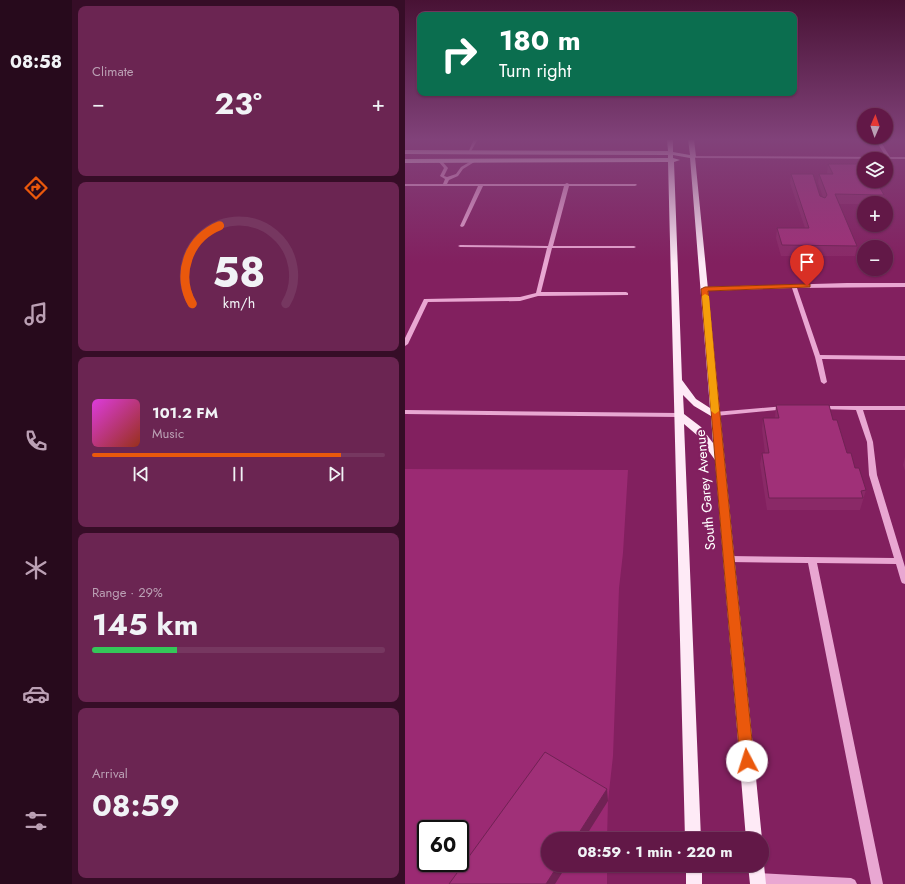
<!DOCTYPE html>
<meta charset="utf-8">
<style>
:root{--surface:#621847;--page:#6b2552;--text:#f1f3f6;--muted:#bba0b4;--line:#763760;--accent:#ea580c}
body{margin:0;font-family:Jost,sans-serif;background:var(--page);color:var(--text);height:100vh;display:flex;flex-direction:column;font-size:15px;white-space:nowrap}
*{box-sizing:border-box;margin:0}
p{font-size:13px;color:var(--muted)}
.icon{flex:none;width:22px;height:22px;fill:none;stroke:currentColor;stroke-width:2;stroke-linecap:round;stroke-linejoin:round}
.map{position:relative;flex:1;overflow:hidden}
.sheet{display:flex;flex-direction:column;gap:6px;padding:6px;background:#360d27;width:333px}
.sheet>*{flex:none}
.banner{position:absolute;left:12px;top:12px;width:380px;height:84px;border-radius:8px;box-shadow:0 1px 3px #0004,0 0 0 1px var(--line);background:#0b6e4f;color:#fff;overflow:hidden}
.needle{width:26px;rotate:2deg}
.controls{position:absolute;left:452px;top:108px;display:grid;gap:8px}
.controls a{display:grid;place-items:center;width:36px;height:36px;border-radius:50%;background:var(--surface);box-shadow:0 1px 3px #0004,0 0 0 1px var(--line);font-size:20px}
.speed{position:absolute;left:12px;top:820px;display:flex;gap:8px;font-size:20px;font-weight:700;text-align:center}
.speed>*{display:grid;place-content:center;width:52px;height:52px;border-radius:50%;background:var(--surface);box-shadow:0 1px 3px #0004,0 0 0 1px var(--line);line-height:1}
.speed .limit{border:2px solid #111;border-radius:6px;background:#fff;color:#111}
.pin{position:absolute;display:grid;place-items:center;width:34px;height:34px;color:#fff;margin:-41px -17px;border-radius:50% 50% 50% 0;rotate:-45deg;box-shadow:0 0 4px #0007}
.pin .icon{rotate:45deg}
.me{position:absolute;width:44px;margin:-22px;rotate:355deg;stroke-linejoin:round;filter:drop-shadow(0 0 3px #0008)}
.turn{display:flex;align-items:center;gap:14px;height:84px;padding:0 16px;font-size:18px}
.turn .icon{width:52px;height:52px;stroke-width:2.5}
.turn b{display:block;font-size:28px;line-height:34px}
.big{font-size:30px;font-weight:700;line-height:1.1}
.sheet .card{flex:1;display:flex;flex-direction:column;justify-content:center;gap:6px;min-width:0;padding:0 14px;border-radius:8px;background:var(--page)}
.sheet .dial{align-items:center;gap:0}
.dial svg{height:104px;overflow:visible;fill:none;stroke:var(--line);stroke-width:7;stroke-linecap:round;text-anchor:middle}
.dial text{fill:var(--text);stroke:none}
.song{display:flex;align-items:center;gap:12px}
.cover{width:48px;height:48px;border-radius:6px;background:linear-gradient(135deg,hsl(300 70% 55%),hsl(10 70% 35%))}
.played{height:4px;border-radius:2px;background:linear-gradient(90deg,var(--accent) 85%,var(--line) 85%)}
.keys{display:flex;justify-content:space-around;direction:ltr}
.heat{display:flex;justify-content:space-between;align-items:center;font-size:22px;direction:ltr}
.charge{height:6px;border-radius:3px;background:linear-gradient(90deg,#34c759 29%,var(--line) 0)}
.trip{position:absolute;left:136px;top:832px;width:228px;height:40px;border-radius:20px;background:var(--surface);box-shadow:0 1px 3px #0004,0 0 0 1px var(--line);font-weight:700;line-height:40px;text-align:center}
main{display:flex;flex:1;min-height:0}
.menu{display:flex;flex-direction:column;width:72px;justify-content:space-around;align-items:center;background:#270a1c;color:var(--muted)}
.menu .icon{width:28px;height:28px}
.menu .selected{color:var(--accent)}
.menu b{font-size:18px;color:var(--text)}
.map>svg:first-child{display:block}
</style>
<main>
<nav class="menu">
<b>08:58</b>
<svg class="icon selected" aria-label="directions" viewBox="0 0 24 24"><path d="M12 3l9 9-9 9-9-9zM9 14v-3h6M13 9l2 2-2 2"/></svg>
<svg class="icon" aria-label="music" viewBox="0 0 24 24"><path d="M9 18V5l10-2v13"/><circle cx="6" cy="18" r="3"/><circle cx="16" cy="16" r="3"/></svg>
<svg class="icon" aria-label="phone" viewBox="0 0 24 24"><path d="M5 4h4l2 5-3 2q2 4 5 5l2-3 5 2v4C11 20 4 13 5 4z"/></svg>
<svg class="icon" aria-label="climate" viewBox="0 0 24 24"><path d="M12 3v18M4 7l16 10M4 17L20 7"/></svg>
<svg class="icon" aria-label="car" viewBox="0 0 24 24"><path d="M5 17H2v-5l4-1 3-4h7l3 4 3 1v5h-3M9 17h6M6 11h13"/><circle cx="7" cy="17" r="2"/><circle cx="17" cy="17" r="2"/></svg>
<svg class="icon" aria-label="filters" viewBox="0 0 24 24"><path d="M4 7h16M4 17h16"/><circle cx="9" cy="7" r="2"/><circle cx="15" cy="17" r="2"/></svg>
</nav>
<section class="sheet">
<div class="card"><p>Climate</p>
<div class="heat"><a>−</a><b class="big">23°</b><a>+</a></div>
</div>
<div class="card dial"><svg viewBox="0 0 100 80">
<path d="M14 69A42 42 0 1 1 86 69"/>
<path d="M14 69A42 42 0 0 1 35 9" stroke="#ea580c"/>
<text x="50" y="56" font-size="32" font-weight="700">58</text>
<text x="50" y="72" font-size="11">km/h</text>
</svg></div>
<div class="card">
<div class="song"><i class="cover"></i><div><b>101.2 FM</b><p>Music</p></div></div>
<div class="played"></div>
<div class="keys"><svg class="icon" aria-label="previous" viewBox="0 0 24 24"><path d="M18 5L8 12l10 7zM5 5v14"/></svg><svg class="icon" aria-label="pause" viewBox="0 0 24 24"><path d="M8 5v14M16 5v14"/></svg><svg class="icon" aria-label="next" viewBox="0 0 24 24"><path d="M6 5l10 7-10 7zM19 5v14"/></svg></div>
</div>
<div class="card"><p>Range · 29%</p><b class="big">145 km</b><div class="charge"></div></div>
<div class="card"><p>Arrival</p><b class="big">08:59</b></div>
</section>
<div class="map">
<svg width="500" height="884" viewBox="0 0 500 884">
<rect width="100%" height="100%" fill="#82205f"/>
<path fill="#9b2a73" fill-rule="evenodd" d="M0,469L223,470L218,553L214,588L208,756L203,801L202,839H143V865H202V884H0ZM21,829H55V863H21Z"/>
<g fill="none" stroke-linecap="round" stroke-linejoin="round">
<path fill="#e9a7d2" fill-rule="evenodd" d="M69,139H73L65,153H63Z
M470,139H474L485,157H500V159L288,158L286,157L288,156L481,157Z
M34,160H36L43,168L39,176L42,177L51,174L56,167L68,160L71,161L58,169L53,176L44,180L42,184H160L162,183L164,184H231L232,185L230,186H164L148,246H229L231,247L229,248H147L136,292H221L223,293V295L133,296L115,301L23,302L3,344L0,346V338L19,299L115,297L131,293L142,248L55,247L53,246L55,245L143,246L159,186H78L59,226L57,227L55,226L73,186H0V184H38L40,179L35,176L39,168L33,161Z
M442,283H500V287L392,288L415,355L500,356V360L417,359L422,382L419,384L416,382L410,357L387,288L300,291L297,289L300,287Z
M380,406L383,408L382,409L310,416L307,414L310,412Z
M416,406H500V410H458L468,442L472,475L500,567V584L497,583L496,581L491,564L412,563L478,884H466L403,563L324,562L321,561L320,559L321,557L324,556L489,558L464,475L462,442L451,410L414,409L413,408L414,407Z
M0,410L273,413L276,415L273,417L0,414Z
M353,873L446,878L450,880L452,884H351L349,883L347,879L349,875Z"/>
<path fill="#feeaf6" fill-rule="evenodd" d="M262,139H268V152L285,155L283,139H289L291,157H290L357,839H341L310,460L293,436L279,424L296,839H280L263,162L0,163V159L263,158V155L0,154V150L263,151ZM268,155L285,158L305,408L291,399L277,380L269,162L275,160L268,158ZM278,395L289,406L306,416L308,443L296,427L279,414Z
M357,860L359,865L361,884H345L343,865H357Z
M281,865H297V884H281Z"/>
</g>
<path fill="#8a2967" d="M423,164L479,195L477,203H459V204H434L452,246L450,256H376L371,238L372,228H400L385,183L386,174L415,196L418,197L413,183L414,174H422Z
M371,405L428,420L442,453L461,490L455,510H362L355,464L357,453H360L357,429L358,418H370Z
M500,457V471L498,465Z"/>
<path fill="#702254" d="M202,789L203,801L179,839H170Z
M153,865H162L150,884H141Z"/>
<path fill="#a03078" stroke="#702254" d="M423,164H459V181H471L479,195L430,194L452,246L377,245L372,228H404L386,174H408L415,196L420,198L422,195L414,174H428Z
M371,405H424L428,420H432L442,453H446L450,468H454L461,490L456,491L458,498H364L357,453H364L358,418H374Z
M140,752L202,789L170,839H143V865H153L141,884H44Z"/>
<linearGradient id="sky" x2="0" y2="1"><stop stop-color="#481234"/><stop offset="0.53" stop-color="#81427a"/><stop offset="1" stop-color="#81427a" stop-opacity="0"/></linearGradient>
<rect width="500" height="263" fill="url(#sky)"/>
<path fill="#ea580c" stroke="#983908" d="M402,284H405V287L303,291L349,761L347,766L342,768L337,766L335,761L296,289L300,287Z"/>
<path fill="#f59e0b" d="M300,294L304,296L314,411L310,414L306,411L297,296Z"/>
<g text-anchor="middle" stroke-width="4" stroke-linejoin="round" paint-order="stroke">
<g font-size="14" fill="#fff" stroke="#82205f">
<text transform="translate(300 490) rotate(-95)" y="5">South Garey Avenue</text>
</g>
</g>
</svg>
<div class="controls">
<a><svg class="needle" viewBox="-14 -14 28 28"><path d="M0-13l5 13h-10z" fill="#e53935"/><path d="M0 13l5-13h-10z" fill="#bba0b4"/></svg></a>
<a><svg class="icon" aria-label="layers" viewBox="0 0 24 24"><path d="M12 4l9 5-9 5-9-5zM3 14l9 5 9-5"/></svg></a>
<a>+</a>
<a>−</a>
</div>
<div class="speed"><div class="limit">60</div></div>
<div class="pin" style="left:402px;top:286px;background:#d93025"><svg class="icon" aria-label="arrive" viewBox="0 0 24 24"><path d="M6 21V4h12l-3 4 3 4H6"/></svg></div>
<svg class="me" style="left:342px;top:761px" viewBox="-20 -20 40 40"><circle r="19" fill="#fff"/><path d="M0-13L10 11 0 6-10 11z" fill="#ea580c"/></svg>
<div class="trip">08:59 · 1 min · 220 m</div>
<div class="banner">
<div class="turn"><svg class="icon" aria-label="right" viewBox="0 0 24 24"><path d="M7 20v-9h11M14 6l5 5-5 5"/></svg><div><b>180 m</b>Turn right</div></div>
</div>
</div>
</main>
